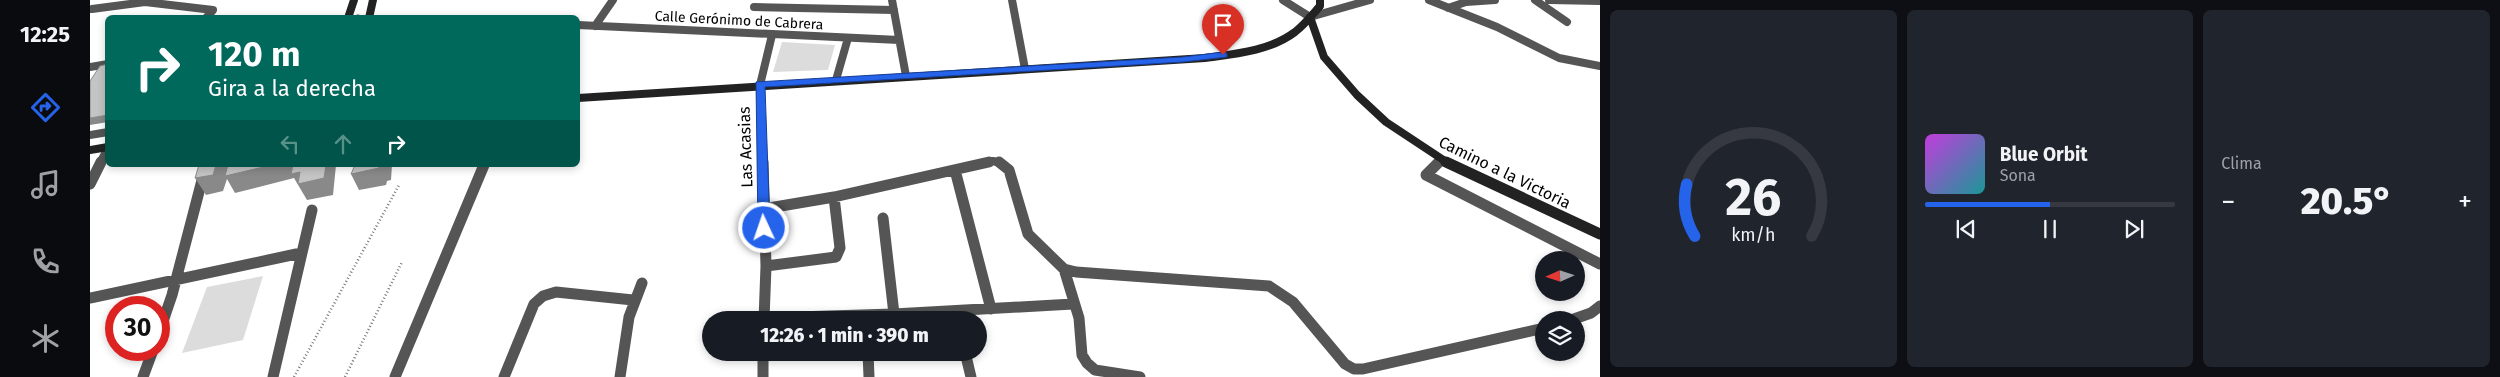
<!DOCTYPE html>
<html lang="es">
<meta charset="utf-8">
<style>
:root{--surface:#171b24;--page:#20242c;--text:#f1f3f6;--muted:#9ea1a6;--line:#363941;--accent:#2563eb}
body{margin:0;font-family:"Fira Sans",sans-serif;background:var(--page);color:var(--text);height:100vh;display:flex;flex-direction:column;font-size:19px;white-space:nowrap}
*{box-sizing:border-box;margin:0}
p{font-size:16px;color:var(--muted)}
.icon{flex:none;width:28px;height:28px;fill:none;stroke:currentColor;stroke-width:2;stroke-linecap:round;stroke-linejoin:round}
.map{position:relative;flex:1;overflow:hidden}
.details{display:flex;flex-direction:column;gap:10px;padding:10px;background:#0d0f14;width:900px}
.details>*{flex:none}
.top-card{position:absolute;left:15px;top:15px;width:475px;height:152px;border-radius:8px;box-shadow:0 2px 8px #0003;background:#00695c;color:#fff;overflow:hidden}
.needle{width:32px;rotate:267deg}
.tools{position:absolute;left:1445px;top:251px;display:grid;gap:10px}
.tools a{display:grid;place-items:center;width:50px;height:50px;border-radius:50%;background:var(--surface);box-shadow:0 2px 8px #0003;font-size:25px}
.speed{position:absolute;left:15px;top:296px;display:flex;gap:10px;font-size:25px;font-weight:700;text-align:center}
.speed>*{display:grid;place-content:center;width:65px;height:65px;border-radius:50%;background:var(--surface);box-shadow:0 2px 8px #0003;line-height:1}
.speed .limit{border:8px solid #d22;background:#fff;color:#111}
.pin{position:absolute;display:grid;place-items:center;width:42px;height:42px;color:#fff;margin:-51px -21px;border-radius:50% 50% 50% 0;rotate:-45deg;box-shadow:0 0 5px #0007}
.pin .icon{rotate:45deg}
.me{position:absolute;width:55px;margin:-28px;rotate:357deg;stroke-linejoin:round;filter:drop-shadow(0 0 4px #0008)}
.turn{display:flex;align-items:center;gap:18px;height:105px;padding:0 20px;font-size:22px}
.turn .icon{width:65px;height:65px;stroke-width:2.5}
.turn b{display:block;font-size:35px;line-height:42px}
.lanes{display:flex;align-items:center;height:48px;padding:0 20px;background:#0003;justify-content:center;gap:25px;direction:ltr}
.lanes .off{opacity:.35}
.big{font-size:38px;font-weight:800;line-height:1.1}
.details .card{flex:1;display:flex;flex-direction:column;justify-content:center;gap:8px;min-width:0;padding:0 18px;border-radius:8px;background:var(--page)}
.details .dial{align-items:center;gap:0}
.dial svg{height:130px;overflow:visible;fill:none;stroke:var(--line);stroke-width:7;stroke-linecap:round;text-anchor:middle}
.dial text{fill:var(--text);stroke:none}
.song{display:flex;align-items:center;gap:15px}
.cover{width:60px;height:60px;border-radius:8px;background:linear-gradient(135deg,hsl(290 70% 55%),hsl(180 70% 35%))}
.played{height:5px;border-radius:2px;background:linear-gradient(90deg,var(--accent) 50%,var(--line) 50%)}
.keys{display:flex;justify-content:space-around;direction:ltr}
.heat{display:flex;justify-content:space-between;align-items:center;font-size:28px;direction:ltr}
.details .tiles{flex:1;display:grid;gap:10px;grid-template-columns:repeat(3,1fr)}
.trip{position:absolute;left:612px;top:311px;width:285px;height:50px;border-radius:25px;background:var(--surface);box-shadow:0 2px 8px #0003;font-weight:800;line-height:50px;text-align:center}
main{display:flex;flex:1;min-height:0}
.tabs{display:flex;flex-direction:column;width:90px;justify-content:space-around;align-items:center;background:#090b0e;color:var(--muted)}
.tabs .icon{width:35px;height:35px}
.tabs .active{color:var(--accent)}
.tabs b{font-size:22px;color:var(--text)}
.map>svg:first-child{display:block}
</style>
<main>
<nav class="tabs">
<b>12:25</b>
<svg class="icon active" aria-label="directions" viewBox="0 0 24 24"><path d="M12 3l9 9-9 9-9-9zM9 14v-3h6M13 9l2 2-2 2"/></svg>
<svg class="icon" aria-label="music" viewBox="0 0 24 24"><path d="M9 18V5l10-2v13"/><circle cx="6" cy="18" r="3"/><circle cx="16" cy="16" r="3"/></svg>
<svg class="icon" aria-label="phone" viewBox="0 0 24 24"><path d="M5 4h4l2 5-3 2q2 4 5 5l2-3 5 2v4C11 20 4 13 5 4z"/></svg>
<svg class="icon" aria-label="climate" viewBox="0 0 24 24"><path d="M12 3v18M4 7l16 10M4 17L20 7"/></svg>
</nav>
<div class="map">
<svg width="1510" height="377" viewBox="0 0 1510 377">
<rect width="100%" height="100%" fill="#fff"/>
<path fill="#dcdcdc" d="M692,42L745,45L738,70L683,72Z
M173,276L153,340L92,353L117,287Z"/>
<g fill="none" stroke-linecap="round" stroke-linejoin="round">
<path stroke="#a3a3a3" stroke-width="4" d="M267,18L268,16"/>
<path stroke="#777" stroke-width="2.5" stroke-dasharray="1 2.5" stroke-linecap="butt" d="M204,377L309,185
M255,377L312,262"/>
<path stroke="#555" stroke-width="8" d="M802,0L816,76
M922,0L935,69
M1193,0L1220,17L1280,0
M1339,0L1407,27L1469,58L1510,66
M1445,0L1477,22
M1459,0L1510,1
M664,7L804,10
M1358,8L1376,2L1405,0
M2,9L55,2L123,10L116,18
M488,25L809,40
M505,26L523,0
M0,67L18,64
M746,80L758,38
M0,135L18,132
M10,163L18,148
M673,163L670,85L682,35
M893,163L903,161L911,163
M1348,163L1351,160"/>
<path stroke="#555" stroke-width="11" d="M673,162L676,266L674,320
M909,162L919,170L938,234L974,269L986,272L1179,286L1203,302L1255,364L1264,369H1273L1454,328
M1349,162L1336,175L1510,264
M865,170L901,309
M0,184L11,162
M673,209L744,197L899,162
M793,218L804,314
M676,266L746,257L750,248L744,197
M974,269L989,318L992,355L997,363L1005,370L1050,377
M0,298L211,253
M674,318L804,314L983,304
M1481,320L1501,313L1510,306
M69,333L82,295L116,165
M673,352V377
M778,352L779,377
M875,352L881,377
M53,377L63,350
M183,377L222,210
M305,377L394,165
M414,377L444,304L453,296L466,292L543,300
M530,377L539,317L552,283"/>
<path stroke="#222" stroke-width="8" d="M1220,17L1234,57L1267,95L1296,122L1358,163
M258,18L264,0
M279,18L283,0
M488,98L1115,58C1145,54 1180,51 1205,32C1215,24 1222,15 1230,6V0
M0,150L18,147"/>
<path stroke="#222" stroke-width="11" d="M1356,162L1510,234"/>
</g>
<path fill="#898989" d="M18,115V122L0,125V118Z
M126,165H246L243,195L217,200L204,178L145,193L137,179L133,191L116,195L105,178Z
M289,165H302L301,180L297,181L296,185L269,190L261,174Z"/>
<path fill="#c4c4c4" stroke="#898989" d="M18,64V115L0,118V81L10,66Z
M109,165H126L123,175L105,178Z
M138,165H182L135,176Z
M203,165H236L234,178L208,184L210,172L201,174Z
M265,165H289V168L261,174Z"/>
<path fill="#2563eb" stroke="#184099" d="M1133,52L1137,53V57L1093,62L675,87L680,228L674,232L668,228L666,82L1093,57Z"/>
<g text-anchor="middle" stroke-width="4" stroke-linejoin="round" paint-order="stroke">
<g font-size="14" fill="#000" stroke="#fff">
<text transform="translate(649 20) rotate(3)" y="5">Calle Gerónimo de Cabrera</text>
</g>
<g font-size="16" fill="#000" stroke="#fff">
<text transform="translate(655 147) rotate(-92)" y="6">Las Acasias</text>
<text transform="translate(1415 172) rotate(26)" y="6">Camino a la Victoria</text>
</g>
</g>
</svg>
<div class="tools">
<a><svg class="needle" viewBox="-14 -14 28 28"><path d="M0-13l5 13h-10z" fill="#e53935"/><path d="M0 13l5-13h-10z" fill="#9ea1a6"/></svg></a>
<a><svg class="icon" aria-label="layers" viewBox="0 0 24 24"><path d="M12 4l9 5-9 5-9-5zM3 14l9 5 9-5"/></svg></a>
</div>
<div class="speed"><div class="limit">30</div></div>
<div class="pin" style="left:1133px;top:55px;background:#d93025"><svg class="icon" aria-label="arrive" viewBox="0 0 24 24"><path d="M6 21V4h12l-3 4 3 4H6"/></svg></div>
<svg class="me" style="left:674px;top:228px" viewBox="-20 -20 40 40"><circle r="17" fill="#2563eb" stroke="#fff" stroke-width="3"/><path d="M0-11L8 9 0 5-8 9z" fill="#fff"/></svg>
<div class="trip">12:26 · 1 min · 390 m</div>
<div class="top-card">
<div class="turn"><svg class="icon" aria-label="right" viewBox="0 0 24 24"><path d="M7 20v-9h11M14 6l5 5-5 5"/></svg><div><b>120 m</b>Gira a la derecha</div></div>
<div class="lanes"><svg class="icon off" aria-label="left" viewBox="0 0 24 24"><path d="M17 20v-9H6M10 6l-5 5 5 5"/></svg><svg class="icon off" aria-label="ahead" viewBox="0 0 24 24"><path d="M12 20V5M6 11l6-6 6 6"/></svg><svg class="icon" aria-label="right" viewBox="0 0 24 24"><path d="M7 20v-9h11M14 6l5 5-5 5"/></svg></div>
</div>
</div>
<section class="details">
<div class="tiles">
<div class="card dial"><svg viewBox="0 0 100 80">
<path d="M14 69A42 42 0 1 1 86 69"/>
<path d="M14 69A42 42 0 0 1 9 37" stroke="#2563eb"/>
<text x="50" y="56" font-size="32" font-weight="700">26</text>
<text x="50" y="72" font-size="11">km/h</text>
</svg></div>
<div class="card">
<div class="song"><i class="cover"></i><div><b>Blue Orbit</b><p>Sona</p></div></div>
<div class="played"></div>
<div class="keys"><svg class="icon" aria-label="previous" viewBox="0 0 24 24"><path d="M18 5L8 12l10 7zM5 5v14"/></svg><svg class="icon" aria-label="pause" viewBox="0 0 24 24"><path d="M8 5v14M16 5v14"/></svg><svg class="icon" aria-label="next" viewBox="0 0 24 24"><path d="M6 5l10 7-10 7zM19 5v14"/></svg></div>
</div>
<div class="card"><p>Clima</p>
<div class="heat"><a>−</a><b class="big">20.5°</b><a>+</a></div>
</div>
</div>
</section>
</main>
